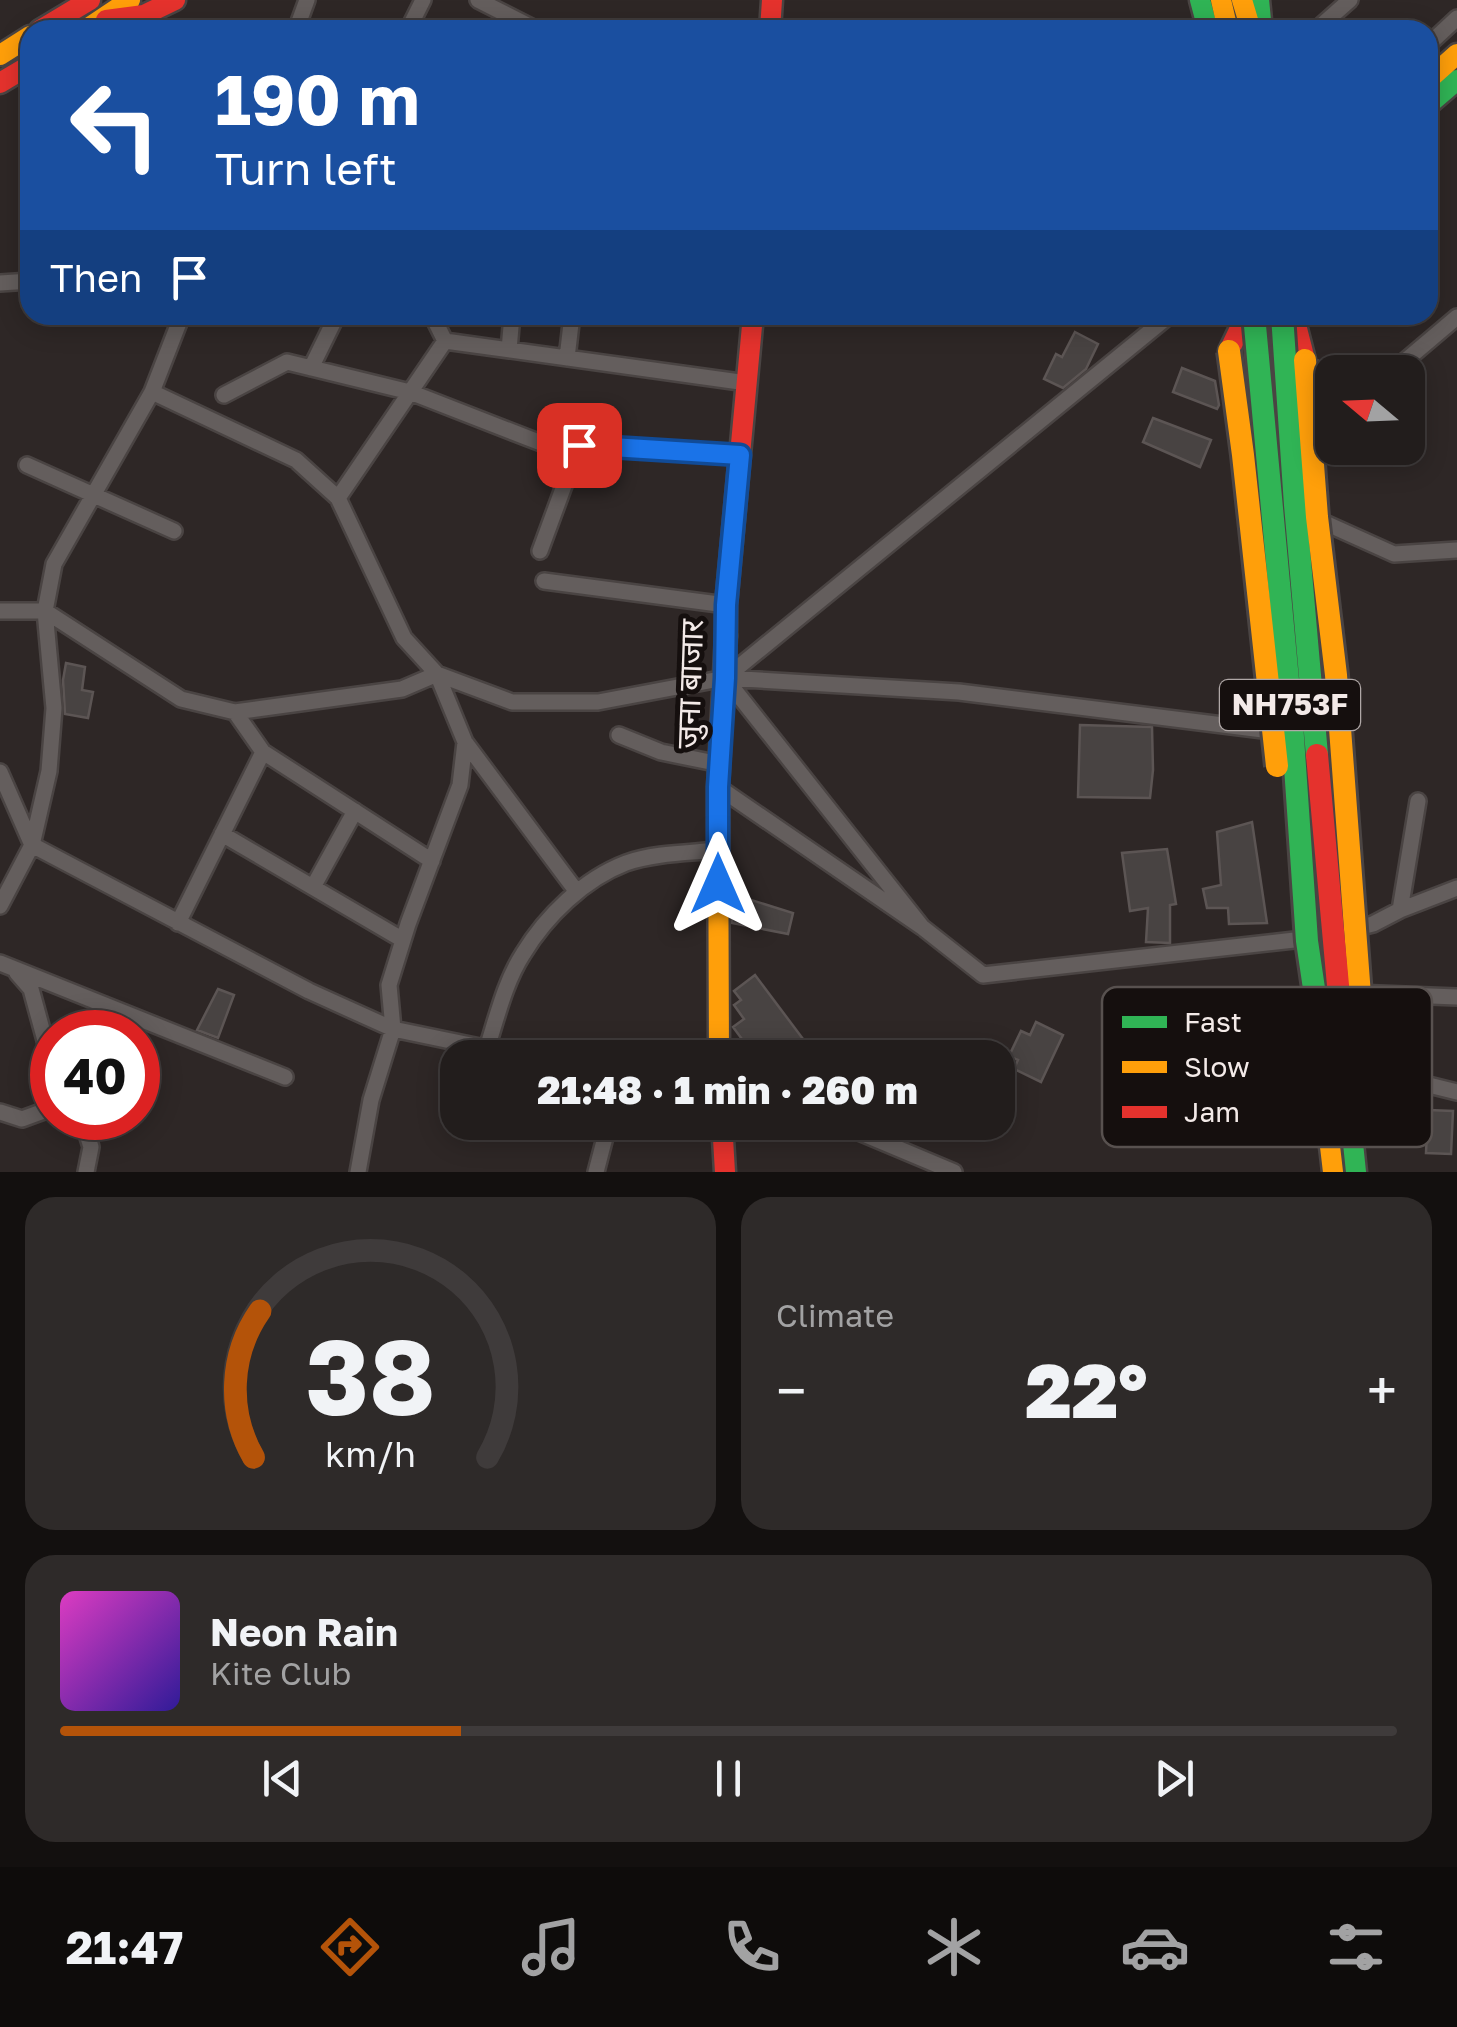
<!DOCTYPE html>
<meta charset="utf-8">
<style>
:root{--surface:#221d1c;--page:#2e2a29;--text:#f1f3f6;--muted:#a2a2a3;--line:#3f3b3b;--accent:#b45309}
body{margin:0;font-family:"Golos Text","Noto Sans Devanagari",sans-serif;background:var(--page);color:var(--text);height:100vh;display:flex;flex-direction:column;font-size:38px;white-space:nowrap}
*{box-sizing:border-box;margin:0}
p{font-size:32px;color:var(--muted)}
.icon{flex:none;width:55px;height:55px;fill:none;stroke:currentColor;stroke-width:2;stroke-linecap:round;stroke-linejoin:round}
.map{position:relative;height:1172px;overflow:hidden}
.panel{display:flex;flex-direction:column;gap:25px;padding:25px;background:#13100f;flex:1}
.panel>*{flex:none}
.top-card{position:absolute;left:20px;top:20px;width:1418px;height:305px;border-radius:30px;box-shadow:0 5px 25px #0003,0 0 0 2px var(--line);background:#1a4fa0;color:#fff;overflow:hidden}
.needle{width:65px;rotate:289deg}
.fabs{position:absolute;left:1315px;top:355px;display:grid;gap:20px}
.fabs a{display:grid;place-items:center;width:110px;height:110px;border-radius:20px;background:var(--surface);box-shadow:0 5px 25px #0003,0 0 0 2px var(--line);font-size:50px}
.speed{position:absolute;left:30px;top:1010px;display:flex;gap:20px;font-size:50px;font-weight:700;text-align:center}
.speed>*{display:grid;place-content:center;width:130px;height:130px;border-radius:50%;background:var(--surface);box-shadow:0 5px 25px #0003,0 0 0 2px var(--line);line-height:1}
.speed .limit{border:15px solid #d22;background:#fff;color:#111}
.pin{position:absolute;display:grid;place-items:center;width:85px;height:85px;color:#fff;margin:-42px;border-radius:20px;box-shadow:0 5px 15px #0006}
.me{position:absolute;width:110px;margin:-55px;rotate:0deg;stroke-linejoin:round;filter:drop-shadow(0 0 8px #0008)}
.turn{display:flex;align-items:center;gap:35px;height:210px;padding:0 30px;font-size:45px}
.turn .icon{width:130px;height:130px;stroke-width:2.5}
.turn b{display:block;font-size:70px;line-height:85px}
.then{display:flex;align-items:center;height:95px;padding:0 30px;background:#0003;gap:20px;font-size:38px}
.big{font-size:75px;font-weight:800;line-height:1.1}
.panel .card{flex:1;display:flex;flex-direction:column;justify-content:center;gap:15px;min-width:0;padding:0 35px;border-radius:30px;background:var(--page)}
.panel .dial{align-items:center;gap:0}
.dial svg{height:260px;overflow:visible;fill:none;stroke:var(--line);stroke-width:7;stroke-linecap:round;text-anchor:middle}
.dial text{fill:var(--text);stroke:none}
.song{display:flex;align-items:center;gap:30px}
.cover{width:120px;height:120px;border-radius:15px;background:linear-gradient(135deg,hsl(310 70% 55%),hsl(250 70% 35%))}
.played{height:10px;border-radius:5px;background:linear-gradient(90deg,var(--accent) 30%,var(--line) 30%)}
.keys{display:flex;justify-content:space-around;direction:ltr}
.heat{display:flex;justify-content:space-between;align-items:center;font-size:55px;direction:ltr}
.panel .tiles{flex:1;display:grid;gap:25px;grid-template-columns:1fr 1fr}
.card:last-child{grid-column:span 2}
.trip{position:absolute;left:440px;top:1040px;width:575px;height:100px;border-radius:30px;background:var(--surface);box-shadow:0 5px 25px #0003,0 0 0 2px var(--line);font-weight:800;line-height:100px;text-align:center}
.tabs{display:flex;height:160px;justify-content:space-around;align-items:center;background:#0e0c0b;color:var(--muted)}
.tabs .icon{width:70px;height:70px}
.tabs .active{color:var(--accent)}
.tabs b{font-size:45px;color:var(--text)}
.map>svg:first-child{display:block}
</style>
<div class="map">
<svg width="1457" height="1172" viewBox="0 0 1457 1172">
<rect width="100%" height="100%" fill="#2e2726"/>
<path fill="#484342" stroke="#5c5554" stroke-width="2.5" d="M1075,332L1098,344L1086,369L1063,388L1044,379L1056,354L1062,357Z
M1182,368L1215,381L1219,405L1217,409L1173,392Z
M1153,418L1211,440L1200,467L1143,442Z
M66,663L85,667L82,690L93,692L88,718L65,714L63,680Z
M1080,725L1152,727L1153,770L1150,798L1078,797Z
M1252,822L1267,923L1229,924L1228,908H1207L1203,889L1221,885L1217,832Z
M1167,849L1176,904L1170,905V943L1146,942L1148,908L1130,911L1122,853Z
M732,894L793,913L788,934L732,923Z
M755,975L806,1043L786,1058H756L733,1027L744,1019L734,1005L741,1000L734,991Z
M218,989L234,995L218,1038L197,1030Z
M1036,1022L1063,1035L1041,1082L1014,1069L1018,1060L1009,1056L1021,1031L1030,1035Z
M1428,1110L1453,1111L1451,1154L1426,1153Z"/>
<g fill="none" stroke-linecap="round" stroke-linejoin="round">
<defs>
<path id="street" d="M478,0L537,30
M296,30L307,0
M408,30L423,0
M1316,30L1350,0
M1428,45L1457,18
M0,283L30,281
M432,315L445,341
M1170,315L725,678L959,692L1279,732
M509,350L512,315
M567,358L572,315
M311,368L337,315
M1392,372L1457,317
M152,392L296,460L338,498L404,638L437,674L465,742L460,785L408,924L389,985L393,1029L371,1100L358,1172
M224,395L287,362L410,392L541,443L740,455
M27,465L174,531
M338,498L445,341L747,383
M1314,518L1394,554L1457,550
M540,551L579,445
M544,581L726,605
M0,611H45L181,699L235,712L402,689L437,674L512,702H598L725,678L922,927
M235,712L263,752
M619,735L661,752L720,764
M465,742L577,892
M0,772L32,845
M718,787L922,927L983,975L1312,938
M222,834L403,940
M32,845L309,991L393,1029L533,1058
M313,887L355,811
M0,906L32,845L49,771L54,708L45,611L54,564L152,392L182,315
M1400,910L1418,801
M178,923L263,752L432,861
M1349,930L1373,924L1400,910L1457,888
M0,963L285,1077
M17,973L31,989L52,1066
M1354,993L1457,997
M487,1048C497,1017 505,982 523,954C546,916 584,879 626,863C654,853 689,853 718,850
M1360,1068L1457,1092
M0,1112L22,1119L52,1108
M82,1118L91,1147L86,1172
M835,1122L954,1172
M596,1172L609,1122"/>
<path id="fast" d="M1200,0L1208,30
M1259,0L1262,30
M1428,105L1457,80
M1348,1095L1356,1172"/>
<path id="slow" d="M1221,0L1228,30
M1242,0L1251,30
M85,30L130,0
M0,55L30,36
M1428,80L1457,54
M719,1058L718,787L726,636
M1324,1095L1333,1172"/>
<path id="jam" d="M106,20L144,15L175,0
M40,30L90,0
M770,30L772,0
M0,83L30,65
M1294,317L1305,360
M1229,351L1241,326
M726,636V605L753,315
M722,1122L725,1172"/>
</defs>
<use href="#street" stroke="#4a4443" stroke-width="20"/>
<use href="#fast" stroke="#4a4443" stroke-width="25"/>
<use href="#slow" stroke="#4a4443" stroke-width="25"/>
<use href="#jam" stroke="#4a4443" stroke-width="25"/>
<use href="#street" stroke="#645e5d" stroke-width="15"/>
<use href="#fast" stroke="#30b455" stroke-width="20"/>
<use href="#slow" stroke="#ff9f0a" stroke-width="20"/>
<use href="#jam" stroke="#e5322d" stroke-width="20"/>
<defs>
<path id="fast-bridge" d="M1254,315L1292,723L1307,941L1321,1036L1324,1095
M1282,315L1295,505L1317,755"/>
<path id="slow-bridge" d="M1229,351L1243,455L1277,766
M1305,360L1317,517L1336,675L1365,1062L1348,1093"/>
<path id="jam-bridge" d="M1317,755L1348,1095"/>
</defs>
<use href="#fast-bridge" stroke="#4a4443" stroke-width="28" stroke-linecap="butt"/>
<use href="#slow-bridge" stroke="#4a4443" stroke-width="28" stroke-linecap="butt"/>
<use href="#jam-bridge" stroke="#4a4443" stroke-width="28" stroke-linecap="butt"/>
<use href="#fast-bridge" stroke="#30b455" stroke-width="22"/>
<use href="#slow-bridge" stroke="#ff9f0a" stroke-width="22"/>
<use href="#jam-bridge" stroke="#e5322d" stroke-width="22"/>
</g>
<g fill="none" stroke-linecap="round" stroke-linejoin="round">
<defs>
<path id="route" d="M579,445L740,455L726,605L725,678L718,787V884"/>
</defs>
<use href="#route" stroke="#114b97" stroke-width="25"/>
<use href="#route" stroke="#1a73e8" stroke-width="18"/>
</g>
<g text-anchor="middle" stroke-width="10" stroke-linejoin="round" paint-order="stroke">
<rect fill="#150f0e" stroke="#b0a8a7" stroke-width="2.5" x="1220" y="680" width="140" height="50" rx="8"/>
<g font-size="30" font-weight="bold" fill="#f3eae8">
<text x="1290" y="715">NH753F</text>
</g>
<g font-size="32" fill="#f3eae8" stroke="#150f0e">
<text transform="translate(690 684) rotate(-88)" y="11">जुना बाजार</text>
</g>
</g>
<rect x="1102" y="987" width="330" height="160" rx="15" fill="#150f0e" stroke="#58514f" stroke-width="2.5"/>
<rect x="1122" y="1016" width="45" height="12" fill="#30b455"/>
<rect x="1122" y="1061" width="45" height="12" fill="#ff9f0a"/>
<rect x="1122" y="1106" width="45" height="12" fill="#e5322d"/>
<g font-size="28" fill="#f3eae8">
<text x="1184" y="1032">Fast</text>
<text x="1184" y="1077">Slow</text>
<text x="1184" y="1122">Jam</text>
</g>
</svg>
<div class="fabs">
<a><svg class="needle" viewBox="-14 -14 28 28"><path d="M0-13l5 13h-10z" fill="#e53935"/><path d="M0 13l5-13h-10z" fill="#a2a2a3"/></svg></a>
</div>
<div class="speed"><div class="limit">40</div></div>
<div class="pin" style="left:579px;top:445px;background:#d93025"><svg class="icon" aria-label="arrive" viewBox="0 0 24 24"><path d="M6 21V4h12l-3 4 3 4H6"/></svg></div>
<svg class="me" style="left:718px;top:884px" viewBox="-20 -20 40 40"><path d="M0-17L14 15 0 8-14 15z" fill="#1a73e8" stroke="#fff" stroke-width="4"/></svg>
<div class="trip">21:48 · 1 min · 260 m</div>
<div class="top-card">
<div class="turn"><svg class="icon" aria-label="left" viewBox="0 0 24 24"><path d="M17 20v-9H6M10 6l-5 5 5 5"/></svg><div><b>190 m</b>Turn left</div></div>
<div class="then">Then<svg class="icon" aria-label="arrive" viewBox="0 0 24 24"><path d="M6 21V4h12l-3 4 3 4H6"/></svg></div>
</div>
</div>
<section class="panel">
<div class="tiles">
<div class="card dial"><svg viewBox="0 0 100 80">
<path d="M14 69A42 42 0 1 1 86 69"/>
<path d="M14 69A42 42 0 0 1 16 24" stroke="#b45309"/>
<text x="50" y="56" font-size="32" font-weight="700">38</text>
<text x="50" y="72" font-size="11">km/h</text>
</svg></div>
<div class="card"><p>Climate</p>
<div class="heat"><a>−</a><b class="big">22°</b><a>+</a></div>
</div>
<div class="card">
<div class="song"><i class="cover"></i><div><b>Neon Rain</b><p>Kite Club</p></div></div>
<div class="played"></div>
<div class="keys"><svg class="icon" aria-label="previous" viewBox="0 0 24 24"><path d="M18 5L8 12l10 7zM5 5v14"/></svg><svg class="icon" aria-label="pause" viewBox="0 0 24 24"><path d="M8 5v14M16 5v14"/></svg><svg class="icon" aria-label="next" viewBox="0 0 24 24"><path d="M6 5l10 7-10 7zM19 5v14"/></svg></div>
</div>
</div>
</section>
<nav class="tabs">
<b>21:47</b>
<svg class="icon active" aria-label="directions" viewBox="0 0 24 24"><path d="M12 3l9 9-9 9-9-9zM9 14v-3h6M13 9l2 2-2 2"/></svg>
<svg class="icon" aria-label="music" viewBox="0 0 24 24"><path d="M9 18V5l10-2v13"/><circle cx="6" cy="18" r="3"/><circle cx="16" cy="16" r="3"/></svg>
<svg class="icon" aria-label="phone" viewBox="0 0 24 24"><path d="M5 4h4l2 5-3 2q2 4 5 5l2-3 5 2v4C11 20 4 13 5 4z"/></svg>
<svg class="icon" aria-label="climate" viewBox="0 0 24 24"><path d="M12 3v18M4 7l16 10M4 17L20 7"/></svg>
<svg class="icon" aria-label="car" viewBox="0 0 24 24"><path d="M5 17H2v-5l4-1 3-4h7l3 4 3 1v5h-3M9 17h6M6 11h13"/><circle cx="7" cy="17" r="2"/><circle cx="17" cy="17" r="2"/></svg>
<svg class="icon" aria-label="filters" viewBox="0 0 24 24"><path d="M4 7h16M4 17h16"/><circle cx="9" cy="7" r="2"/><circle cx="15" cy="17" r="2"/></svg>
</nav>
